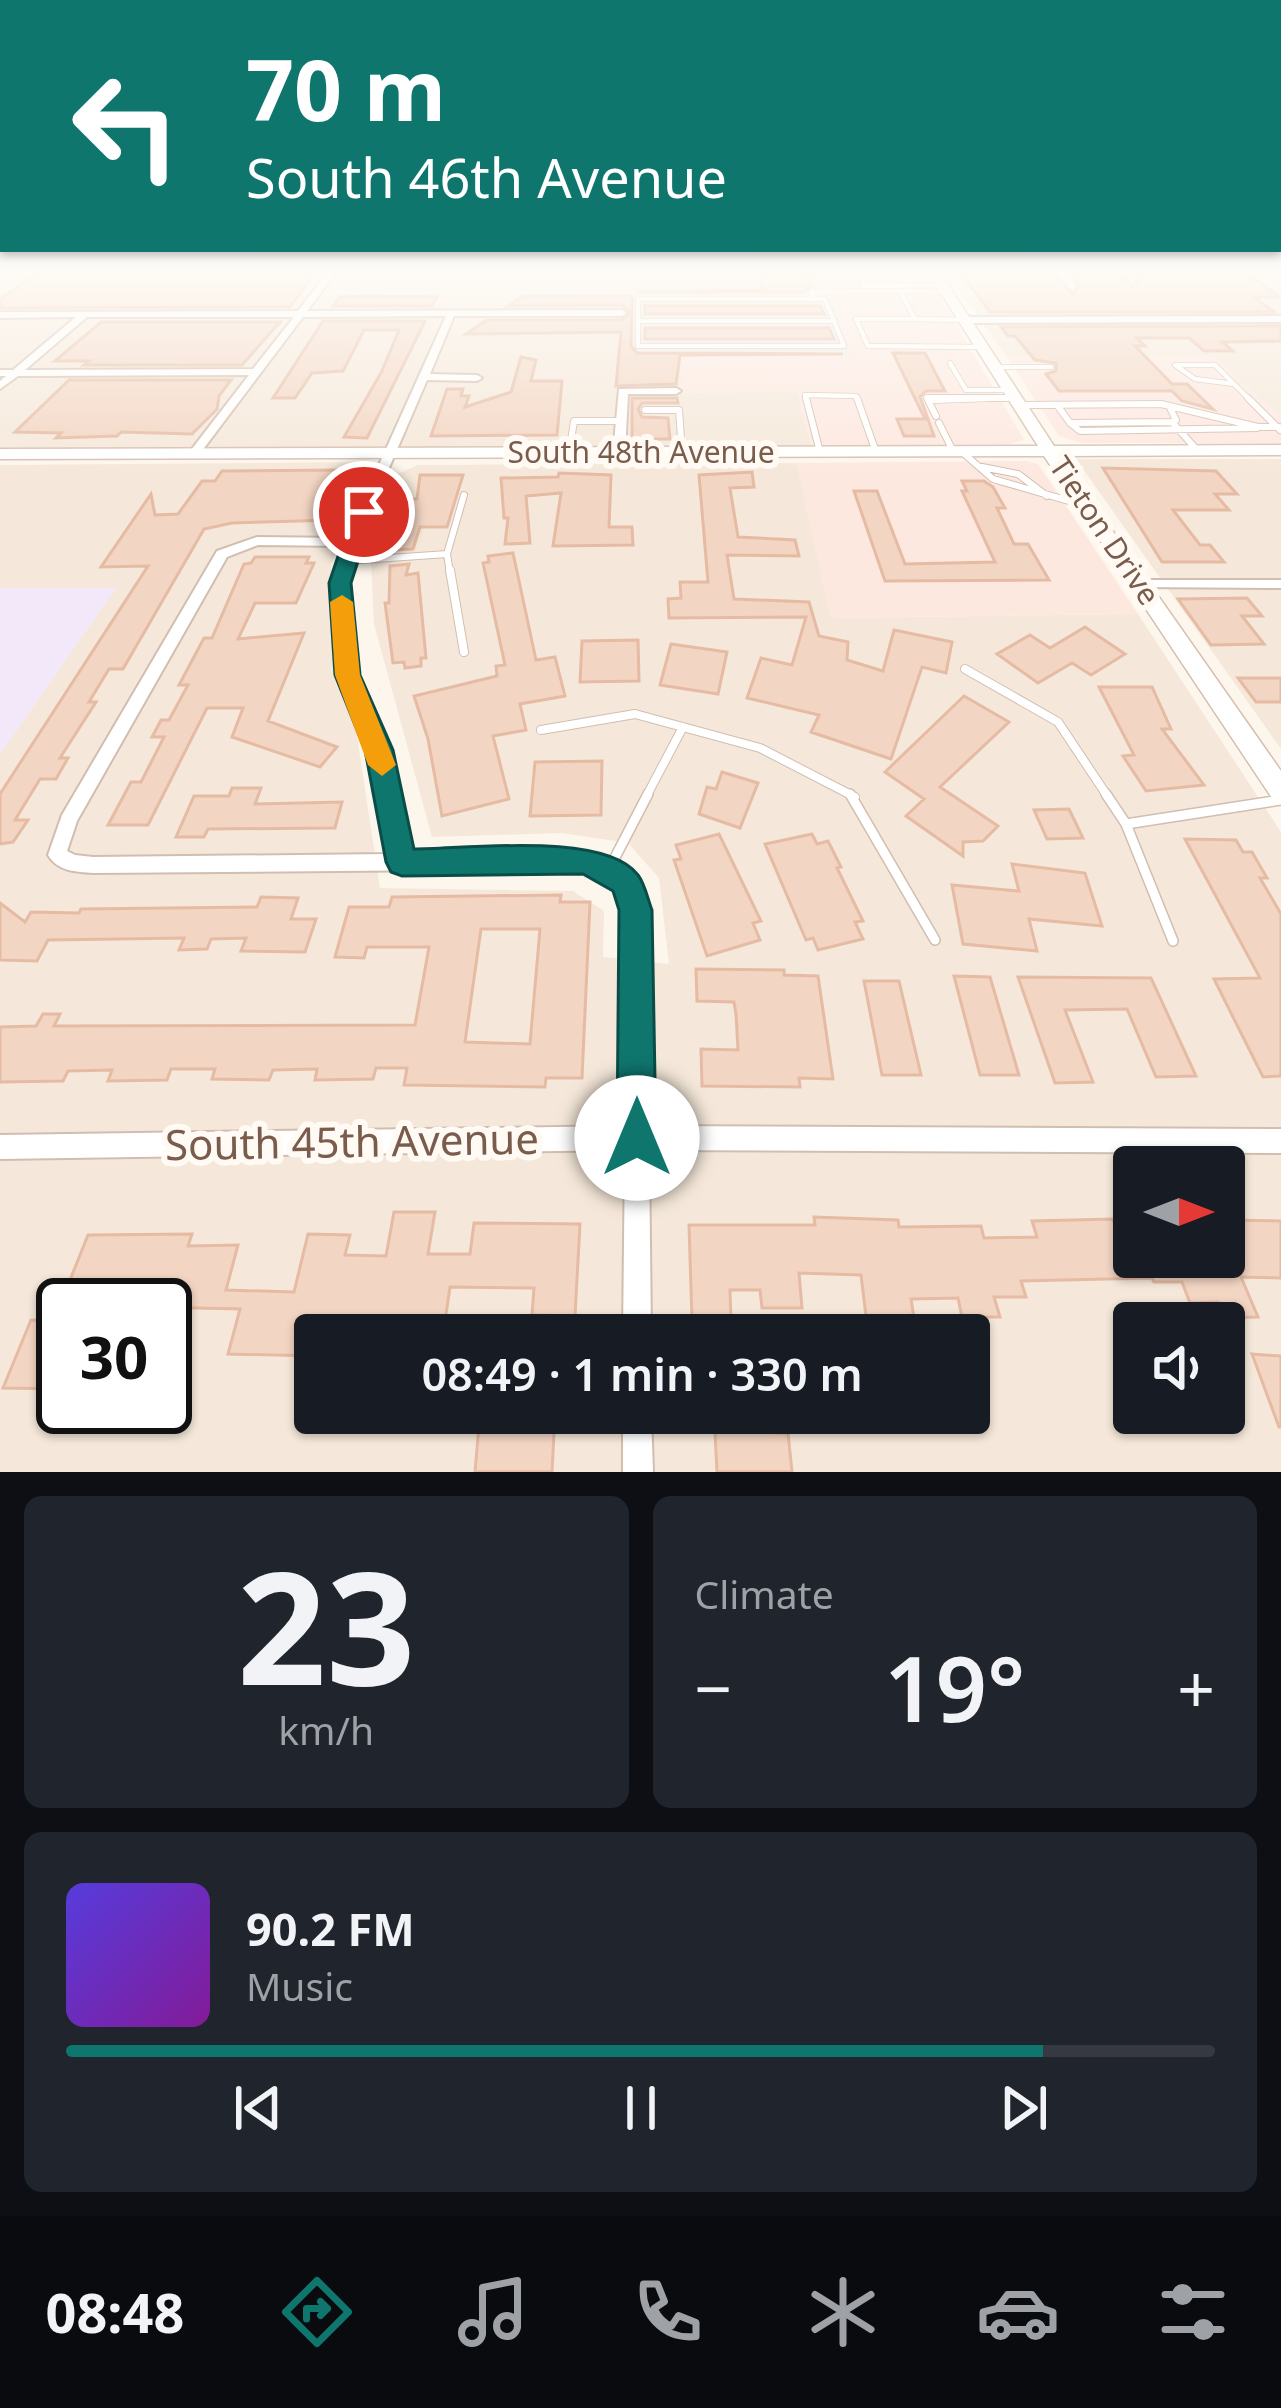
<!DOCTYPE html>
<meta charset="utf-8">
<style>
:root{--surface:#171b24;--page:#20242c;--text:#f1f3f6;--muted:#9ea1a6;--line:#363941;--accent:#0f766e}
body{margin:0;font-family:"Noto Sans",sans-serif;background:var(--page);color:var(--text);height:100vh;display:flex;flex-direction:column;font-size:45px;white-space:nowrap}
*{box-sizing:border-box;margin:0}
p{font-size:39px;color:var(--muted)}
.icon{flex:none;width:66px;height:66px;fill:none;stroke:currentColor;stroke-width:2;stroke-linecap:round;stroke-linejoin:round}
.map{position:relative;height:1472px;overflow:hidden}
.panel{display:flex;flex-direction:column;gap:24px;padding:24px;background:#0d0f14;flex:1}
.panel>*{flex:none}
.banner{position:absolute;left:0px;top:0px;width:1281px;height:252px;box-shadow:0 3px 9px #0004;background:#0f766e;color:#fff;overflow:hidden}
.needle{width:78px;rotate:90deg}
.fabs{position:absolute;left:1113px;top:1146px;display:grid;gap:24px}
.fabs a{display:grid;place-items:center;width:132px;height:132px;border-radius:12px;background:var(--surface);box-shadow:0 3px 9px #0004;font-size:60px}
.speed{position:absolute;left:36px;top:1278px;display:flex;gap:24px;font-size:60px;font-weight:700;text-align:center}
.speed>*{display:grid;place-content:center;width:156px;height:156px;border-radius:50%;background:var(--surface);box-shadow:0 3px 9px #0004;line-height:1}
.speed .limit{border:6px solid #111;border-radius:18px;background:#fff;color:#111}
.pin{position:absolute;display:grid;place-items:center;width:102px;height:102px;color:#fff;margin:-51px;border:6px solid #fff;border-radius:50%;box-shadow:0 3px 12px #0007}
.me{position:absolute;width:132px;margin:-66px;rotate:0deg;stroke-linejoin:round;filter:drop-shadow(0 0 9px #0008)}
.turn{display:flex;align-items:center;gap:42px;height:252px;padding:0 48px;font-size:54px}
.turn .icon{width:156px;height:156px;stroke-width:2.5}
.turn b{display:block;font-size:84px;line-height:102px}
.big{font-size:90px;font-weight:600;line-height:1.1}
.panel .card{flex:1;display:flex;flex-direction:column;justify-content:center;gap:18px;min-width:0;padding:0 42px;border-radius:18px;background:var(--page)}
.panel .dial{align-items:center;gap:0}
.dial b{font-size:156px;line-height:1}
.song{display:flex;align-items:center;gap:36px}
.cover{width:144px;height:144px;border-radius:18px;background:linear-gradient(135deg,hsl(250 70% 55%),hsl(290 70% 35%))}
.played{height:12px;border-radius:6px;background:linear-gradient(90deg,var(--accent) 85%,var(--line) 85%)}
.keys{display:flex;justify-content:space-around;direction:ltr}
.heat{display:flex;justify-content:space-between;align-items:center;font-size:66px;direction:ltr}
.panel .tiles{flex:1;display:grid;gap:24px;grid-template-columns:1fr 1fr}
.card:last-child{grid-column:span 2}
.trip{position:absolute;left:294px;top:1314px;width:696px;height:120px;border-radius:12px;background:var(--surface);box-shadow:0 3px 9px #0004;font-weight:600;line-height:120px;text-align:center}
.tab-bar{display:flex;height:192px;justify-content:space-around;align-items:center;background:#090b0e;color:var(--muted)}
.tab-bar .icon{width:84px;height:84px}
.tab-bar .on{color:var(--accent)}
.tab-bar b{font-size:54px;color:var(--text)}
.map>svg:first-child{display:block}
</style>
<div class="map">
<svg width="1281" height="1472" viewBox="0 0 1281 1472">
<rect width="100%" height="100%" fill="#fdf6ec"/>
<path fill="#f5e8da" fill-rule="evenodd" d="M0,268H350L337,290L634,289L680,355L683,393L797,391L811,446L0,448Z
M944,268H1281V417L1213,356H1006Z
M1076,459H1281V749Z
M368,462L331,565L380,888L573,891L604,911L603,957L669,964L659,878L628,843L562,833L432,837L374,624L370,540L395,475L418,465L797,463L831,618L1138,614L1281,832V1472H0V754L115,589L0,588V465ZM1134,1167H1224V1257H1134ZM63,1305H165V1407H63ZM1134,1323H1224V1413H1134ZM315,1335H969V1413H315Z"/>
<path fill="#fde8e0" d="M935,288L1024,440L1010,444L811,446L797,391L682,393L680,355L852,356L826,289Z
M1006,356H1213L1281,417V443H1081L1059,436Z
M1026,461L1038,464L1138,614L831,618L797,463Z"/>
<path fill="#efe9e4" d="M350,268H921L935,288L827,289L853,356L632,355L633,289L336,290Z"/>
<path fill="#f3e8fa" d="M0,588H116L0,754Z"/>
<path fill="#f3d5c3" stroke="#e6bba3" stroke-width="3" fill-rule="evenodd" d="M1048,268L1073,294L1079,284L1065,269L1113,271L1133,287L1140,279L1131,270L1241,269L1280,297H1254L1274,312H990L958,269Z
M41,271L215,270L316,271L290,307L0,308V299Z
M759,273H806L812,285L804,292H637L764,290Z
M523,296H632L631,346L637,353L843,354L680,355L676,384L616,386L621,332L466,334L487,320H622L631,313L622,305L509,306Z
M340,297L369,296L437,297L432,306H333Z
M645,306H820L824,314H645Z
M323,321H425L367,438L344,437L382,371L399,330H364L343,371L312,373L295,398H273Z
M101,322H280L242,365H84L89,361H55Z
M1281,326V341L1222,342L1233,351H1204L1189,338H1137L1145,346H1135L1172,384H1187L1213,409L1182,401L1172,391H1059L1046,374L1056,371V363L1035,360L1015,336H1008L1001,327Z
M645,328H829L834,339H645Z
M893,353H925L945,391H926L920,397L934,436H904L897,419H925Z
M521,357L536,360L531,381H562L557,435L431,436L447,389H463L461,396H469L465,407L511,392Z
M69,380H231L219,396L217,409L192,434L121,432L117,436L56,438L61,433L15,432Z
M632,398H677L678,403H642L638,409L642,417L668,418L670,439H632Z
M1103,468L1216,471L1237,494H1215L1229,510H1173L1200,545H1210L1224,562H1162Z
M336,470L333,477H353L335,520L232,523L204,529L123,669H109L89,702H96L60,758H68L56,779H40L15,820H28L13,842L0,844V794L148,566L101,567L151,494L155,515L178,514L202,481H215L222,471Z
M752,472L754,487L730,488L738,537L795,540L799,556L727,555L734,599L809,602L819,636L848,642L847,660L883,671L894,630L952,642L946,673L922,667L891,759L811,732L819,715L747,698L761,658L792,665L806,617L669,618L668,599L681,598L680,582H708L699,475Z
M559,473L611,475L609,527H632L633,545L553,546L561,493L526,496L530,543L505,544L508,518H504L501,478L558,477Z
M420,475H463L447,527H420L413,549L394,550L396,544H389L397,520H403L410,499H417Z
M962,481H984L993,487L1005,508H997L1014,544H1028L1049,580L885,581L854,491H877L905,564L995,562L962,491H967Z
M513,553L536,660L555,657L565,696L520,704L526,730L493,736L509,799L442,816L428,739L414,696L497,676L496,666L505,665L483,563L489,562L488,556Z
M255,557H309L306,563H314L296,603H255L238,639L304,633L268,721L337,747L320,767L232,737L243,708H207L148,825H108L131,782H141L164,737H152L161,720H169L188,685H179L204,638H212L244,564L251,563Z
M409,564L406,575L418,573L426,658H421V666L405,668L404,662L393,663L385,603H389L390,566Z
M1247,598L1262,616H1242L1264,644L1211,645L1178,599Z
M1085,627L1125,654L1091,675L1072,663L1038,683L997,654L1030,635L1050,648Z
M638,640L639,681L580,682L582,641Z
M671,644L727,652L718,694L660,685Z
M1238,678H1281V702H1256Z
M1099,687H1152L1171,729H1162L1204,785L1146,791L1123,756L1134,755Z
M964,696L1009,722L940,787L998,826L983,841L963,842V856L906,816L924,799L885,772Z
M602,761L601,815L530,816L535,762Z
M722,772L758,783L740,828L699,814L707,787L716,789Z
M232,788H261L255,804L342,802L335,828L208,829L204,837H176L194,796H229Z
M1069,809L1083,838L1047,839L1034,810Z
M719,834L761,921L753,923L760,940L707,956L674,860L681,859L676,845Z
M812,834L817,844L828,841L841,867L837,868L863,921L855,922L863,939L818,950L813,938L806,940L765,844Z
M1185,839L1236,840L1243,852H1252L1267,878H1260L1281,914V1076L1263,1077L1214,979L1260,978Z
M1012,864L1085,873L1102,926L1029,919L1037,951L963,944L952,885L1019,891Z
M561,895L560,902H590L582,1078H546L545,1087L404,1085L407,1068H376L373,1079L315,1080L317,1069L273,1070L269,1080L212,1079L215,1069H171L167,1080L108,1081L112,1070L68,1071L63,1081L0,1082V1027L36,1026L43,1014H60L54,1026L415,1025L429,947H367L364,958L335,957L349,907H389L392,897ZM481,929H540L530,1044L465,1042Z
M261,897L298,898L291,919H316L305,952L241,951L246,938L211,939L207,949L179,950L184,938L48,940L37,961L0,960V903L25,922L31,912L79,913L81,909L257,907Z
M696,969L784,970V975L818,976L833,1079L799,1078L800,1087L702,1086L701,1049L738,1050L736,1014L734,1002L697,1001Z
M954,976L990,977L1019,1075H980Z
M1018,977L1151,978L1196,1076L1156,1077L1127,1009L1065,1010L1093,1082L1055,1083Z
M864,981H899L921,1075H882Z
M394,1212H435L428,1254H470L474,1223L580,1224L575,1316L532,1315L534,1288L450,1287L443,1335H391L393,1326L330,1325L328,1335H315V1356L228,1354L240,1309L60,1305L88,1235L192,1234L188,1246L238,1245L226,1290L294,1292L308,1234L350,1235L345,1255L386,1256Z
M814,1217L898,1220L899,1227L981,1226L984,1238L1037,1237L1032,1221L1113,1219L1115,1225H1134V1257H1224V1220L1281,1221V1278L1241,1277L1258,1317L1224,1318L1218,1302L1190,1303L1182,1282H1154L1152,1278L1021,1281L1026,1297H994L1000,1317H962L958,1298L911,1299L914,1318L866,1316L861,1275L799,1273L802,1308H762L760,1290H730L731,1320H692L689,1225H815Z
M31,1320L63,1321V1389L3,1388Z
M1252,1354L1281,1356V1427H1279Z
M84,1407H123L116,1428L77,1429Z
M480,1413H555L552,1472H475Z
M714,1413H774L776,1433H788L792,1472H717Z"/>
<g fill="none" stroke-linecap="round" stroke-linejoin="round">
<defs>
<path id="lane-far3" d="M855,268L864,286L943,285
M1055,268L1073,287
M1119,268L1133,280
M946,292L900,291L915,319L966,320
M638,299H825L844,346H638Z
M814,299L811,292L900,291
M915,319H856L868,346L982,347
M638,321H835
M950,363L966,390H1010
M1175,365H1215L1234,384L1195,379Z
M997,367H1051
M1234,384L1251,401
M807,401L805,395L856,396L858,401
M928,401L1014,398"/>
<path id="lane-far2" d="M806,398L820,452
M857,398L876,452
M1248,398L1280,430
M1021,405L1161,404L1258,427H1279
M1057,405L1070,423L1172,422
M1170,408L1176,420L1172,422L1197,450
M645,410H679L682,452
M936,416L927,398H1014
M939,423L953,451
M1070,423L1080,431L1257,428
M962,452L993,479L1083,505
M569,453L574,421H621
M982,467L1018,474L1047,496
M347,561L447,554
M450,573L447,554L464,495"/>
<path id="lane-far1" d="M450,570L464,652
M965,669L1058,722L1108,797
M541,730L635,714L760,748L855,797
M646,797L683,727"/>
<path id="lane" d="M850,794L935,940
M1106,794L1126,824L1173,941
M1126,824L1281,800
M609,869L648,794"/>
<path id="street" d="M331,268H339L307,311L622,310L626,313L622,316H454L430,374L477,375L482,378L477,381L427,380L357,542L347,583L356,675L387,750L410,854L586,853L633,876L646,910L648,1126L1281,1129V1153L649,1150L651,1335H623L625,1150L0,1159V1135L625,1126L626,910L618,887L584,869L93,873C76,872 57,871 48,855L62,815L217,551L257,537L346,538L446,316L303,317L198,456L194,457L188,454L249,375L18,376L0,389V381L6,376H0V370H13L76,317L0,318V312L298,311ZM87,317H294L253,369L25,370ZM258,545L343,546L333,583L340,675L371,750L391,854L93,857L75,855L67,851L77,821L227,557Z
M1281,316V322L966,323L962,320L966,317Z
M619,389L676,388L681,391L676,394H628L625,453L619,456L613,453Z
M1141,580H1281V588L1136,587V581Z
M623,1413H651L653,1472H623Z"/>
<path id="secondary" d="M925,268H937L1054,446L1281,445V455L1060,456L1281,771V801L1272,798L1044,456L0,459V449L1038,446Z"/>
</defs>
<use href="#lane-far3" stroke="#d1beb0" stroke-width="6"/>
<use href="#lane-far2" stroke="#d1beb0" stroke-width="8"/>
<use href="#lane-far1" stroke="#d1beb0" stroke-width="10"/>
<use href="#lane" stroke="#d1beb0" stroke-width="12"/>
<use href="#street" stroke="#d1beb0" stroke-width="4"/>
<use href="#secondary" stroke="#d6c0b0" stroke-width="3"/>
<use href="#lane-far3" stroke="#fff" stroke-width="4.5"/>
<use href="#lane-far2" stroke="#fff" stroke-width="6"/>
<use href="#lane-far1" stroke="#fff" stroke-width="8"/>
<use href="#lane" stroke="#fff" stroke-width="9"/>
<use href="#street" fill="#fff" fill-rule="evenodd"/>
<use href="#secondary" fill="#fff" fill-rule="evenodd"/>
</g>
<linearGradient id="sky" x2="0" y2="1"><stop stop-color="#97c7e8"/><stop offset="0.57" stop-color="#fefbf6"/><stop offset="1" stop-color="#fefbf6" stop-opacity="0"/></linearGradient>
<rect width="1281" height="474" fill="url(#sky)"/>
<path fill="#0f766e" stroke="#0a4d48" stroke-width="3" d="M364,506L374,512L351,583L360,675L393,750L414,849C466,849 605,831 638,875C645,884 648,900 652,910L656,1138L651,1152L637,1158L623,1152L617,1138L619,910L613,891L583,874L402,876L391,872L386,862L365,750L335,675L329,583L353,512Z"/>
<path fill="#f59e0b" d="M342,595L353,602L360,675L396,765L382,776L368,765L335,675L330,602Z"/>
<g text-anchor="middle" stroke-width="12" stroke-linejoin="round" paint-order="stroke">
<g font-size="30" fill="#7a5c4d" stroke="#fffaf3">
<text x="641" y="463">South 48th Avenue</text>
<text transform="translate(1104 531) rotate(56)" y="10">Tieton Drive</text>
</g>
<g font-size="42" fill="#7a5c4d" stroke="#fffaf3">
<text transform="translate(352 1142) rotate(-1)" y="15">South 45th Avenue</text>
</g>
</g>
</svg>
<div class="fabs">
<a><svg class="needle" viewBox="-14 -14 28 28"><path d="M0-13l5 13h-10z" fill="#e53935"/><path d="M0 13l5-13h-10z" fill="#9ea1a6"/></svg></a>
<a><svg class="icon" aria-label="sound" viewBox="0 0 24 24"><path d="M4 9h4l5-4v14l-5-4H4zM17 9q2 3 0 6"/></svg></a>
</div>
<div class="speed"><div class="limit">30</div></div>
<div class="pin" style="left:364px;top:512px;background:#d93025"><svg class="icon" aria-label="arrive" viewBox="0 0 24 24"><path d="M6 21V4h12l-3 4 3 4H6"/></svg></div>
<svg class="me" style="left:637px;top:1138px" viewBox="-20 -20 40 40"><circle r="19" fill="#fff"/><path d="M0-13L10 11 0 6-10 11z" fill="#0f766e"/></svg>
<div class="trip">08:49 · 1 min · 330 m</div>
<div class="banner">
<div class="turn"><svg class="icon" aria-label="left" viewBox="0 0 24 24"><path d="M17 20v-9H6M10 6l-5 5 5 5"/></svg><div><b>70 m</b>South 46th Avenue</div></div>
</div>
</div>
<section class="panel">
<div class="tiles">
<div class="card dial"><b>23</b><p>km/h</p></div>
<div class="card"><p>Climate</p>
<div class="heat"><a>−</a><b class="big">19°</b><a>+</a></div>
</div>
<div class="card">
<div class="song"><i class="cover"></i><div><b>90.2 FM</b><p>Music</p></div></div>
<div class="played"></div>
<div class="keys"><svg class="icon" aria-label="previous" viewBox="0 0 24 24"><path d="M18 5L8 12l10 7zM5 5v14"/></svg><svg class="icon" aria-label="pause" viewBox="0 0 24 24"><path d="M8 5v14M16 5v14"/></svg><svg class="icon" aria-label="next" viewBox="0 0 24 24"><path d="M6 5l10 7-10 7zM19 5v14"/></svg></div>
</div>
</div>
</section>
<nav class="tab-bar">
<b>08:48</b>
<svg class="icon on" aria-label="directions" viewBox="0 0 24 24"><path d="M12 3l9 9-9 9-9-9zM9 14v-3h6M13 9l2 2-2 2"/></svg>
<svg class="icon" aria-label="music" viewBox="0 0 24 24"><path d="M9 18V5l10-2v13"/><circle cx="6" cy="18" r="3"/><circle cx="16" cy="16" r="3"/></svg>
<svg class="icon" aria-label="phone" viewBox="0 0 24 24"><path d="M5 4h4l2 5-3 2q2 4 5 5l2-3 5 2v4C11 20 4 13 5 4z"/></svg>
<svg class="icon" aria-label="climate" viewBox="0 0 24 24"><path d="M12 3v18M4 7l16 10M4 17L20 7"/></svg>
<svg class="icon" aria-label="car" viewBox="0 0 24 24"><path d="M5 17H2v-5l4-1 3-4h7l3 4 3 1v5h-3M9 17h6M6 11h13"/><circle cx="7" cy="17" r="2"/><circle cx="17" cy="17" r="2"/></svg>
<svg class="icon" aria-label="filters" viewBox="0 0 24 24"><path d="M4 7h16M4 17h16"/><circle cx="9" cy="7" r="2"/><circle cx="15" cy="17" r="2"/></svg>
</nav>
